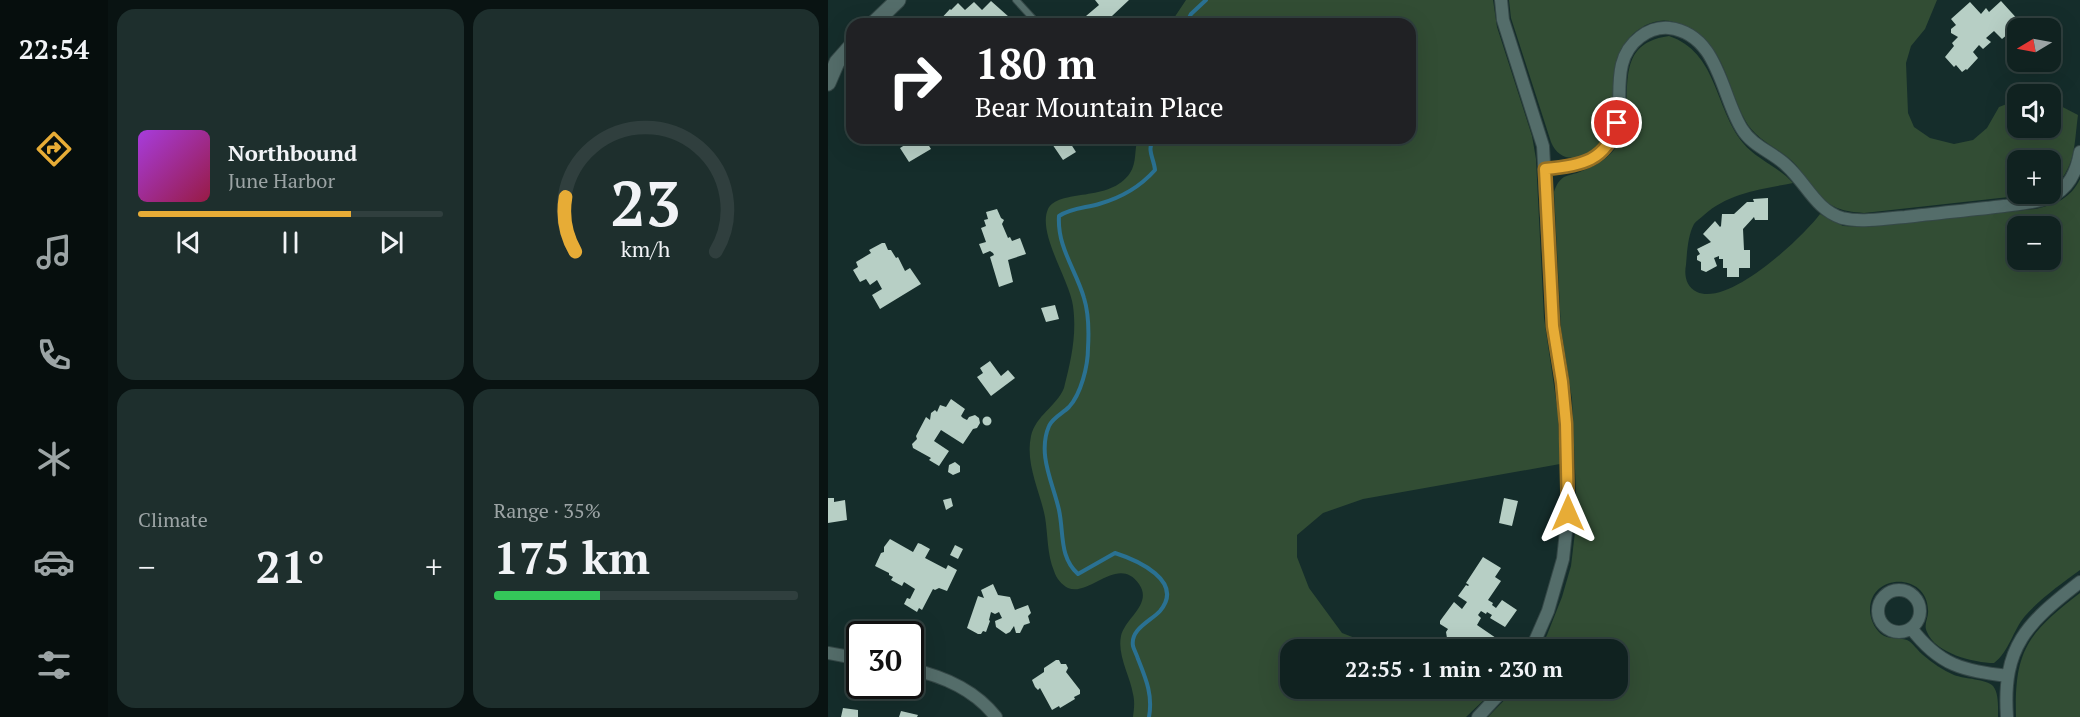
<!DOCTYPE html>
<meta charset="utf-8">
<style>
:root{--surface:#102220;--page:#1e2f2d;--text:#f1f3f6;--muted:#9ca4a5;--line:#303f3e;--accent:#e7ac36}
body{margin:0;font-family:"PT Serif",serif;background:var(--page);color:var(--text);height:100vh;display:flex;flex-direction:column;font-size:22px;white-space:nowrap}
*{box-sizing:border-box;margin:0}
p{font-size:20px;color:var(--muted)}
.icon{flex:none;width:33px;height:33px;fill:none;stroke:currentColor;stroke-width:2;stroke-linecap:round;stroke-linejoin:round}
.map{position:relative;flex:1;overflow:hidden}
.side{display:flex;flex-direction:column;gap:9px;padding:9px;background:#091312;width:720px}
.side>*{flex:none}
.banner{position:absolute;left:18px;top:18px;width:570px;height:126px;border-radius:18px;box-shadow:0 6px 24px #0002,0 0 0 2px var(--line);background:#202124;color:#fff;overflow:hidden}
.needle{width:39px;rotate:260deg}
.fabs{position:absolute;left:1179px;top:18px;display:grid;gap:12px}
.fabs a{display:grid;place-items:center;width:54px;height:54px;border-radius:12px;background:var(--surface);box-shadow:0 6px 24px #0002,0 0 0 2px var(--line);font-size:30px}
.speed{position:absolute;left:18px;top:621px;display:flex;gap:12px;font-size:30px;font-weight:700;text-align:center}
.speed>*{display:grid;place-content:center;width:78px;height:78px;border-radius:50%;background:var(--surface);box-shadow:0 6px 24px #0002,0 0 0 2px var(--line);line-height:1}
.speed .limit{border:3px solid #111;border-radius:9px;background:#fff;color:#111}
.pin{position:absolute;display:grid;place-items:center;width:51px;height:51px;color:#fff;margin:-26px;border:3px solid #fff;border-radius:50%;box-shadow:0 2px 6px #0007}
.me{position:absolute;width:66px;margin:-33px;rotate:0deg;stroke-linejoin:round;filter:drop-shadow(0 0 4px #0008)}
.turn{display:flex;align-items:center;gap:21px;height:126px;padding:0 30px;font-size:27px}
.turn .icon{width:78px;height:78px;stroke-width:2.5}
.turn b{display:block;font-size:42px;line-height:51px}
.big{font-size:45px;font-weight:700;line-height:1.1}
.side .widget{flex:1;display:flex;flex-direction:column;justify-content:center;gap:9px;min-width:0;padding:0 21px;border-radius:18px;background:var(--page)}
.side .dial{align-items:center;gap:0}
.dial svg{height:156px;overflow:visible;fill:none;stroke:var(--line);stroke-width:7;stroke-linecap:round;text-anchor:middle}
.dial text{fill:var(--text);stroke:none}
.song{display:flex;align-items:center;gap:18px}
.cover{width:72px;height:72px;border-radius:9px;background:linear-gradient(135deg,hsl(280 70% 55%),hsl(340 70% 35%))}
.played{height:6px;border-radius:3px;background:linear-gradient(90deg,var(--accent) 70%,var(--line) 70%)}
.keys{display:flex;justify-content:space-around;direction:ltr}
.heat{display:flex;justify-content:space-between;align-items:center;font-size:33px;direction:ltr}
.charge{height:9px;border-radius:4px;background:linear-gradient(90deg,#34c759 35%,var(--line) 0)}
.side .tiles{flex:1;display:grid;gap:9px;grid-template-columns:repeat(2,1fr)}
.trip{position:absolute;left:452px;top:639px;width:348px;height:60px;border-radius:18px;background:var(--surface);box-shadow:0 6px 24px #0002,0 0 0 2px var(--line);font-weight:700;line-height:60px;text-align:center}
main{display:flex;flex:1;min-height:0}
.dock{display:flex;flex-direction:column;width:108px;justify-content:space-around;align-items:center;background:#060e0d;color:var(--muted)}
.dock .icon{width:42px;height:42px}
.dock .current{color:var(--accent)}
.dock b{font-size:27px;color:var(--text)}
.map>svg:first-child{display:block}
</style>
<main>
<nav class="dock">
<b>22:54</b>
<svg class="icon current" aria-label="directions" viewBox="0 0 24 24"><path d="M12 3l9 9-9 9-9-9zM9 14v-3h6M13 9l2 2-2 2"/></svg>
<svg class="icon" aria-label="music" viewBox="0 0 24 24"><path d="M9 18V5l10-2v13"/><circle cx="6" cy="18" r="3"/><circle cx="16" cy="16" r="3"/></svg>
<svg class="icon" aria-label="phone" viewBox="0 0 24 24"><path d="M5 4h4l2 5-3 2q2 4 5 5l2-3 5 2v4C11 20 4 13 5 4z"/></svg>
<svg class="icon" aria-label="climate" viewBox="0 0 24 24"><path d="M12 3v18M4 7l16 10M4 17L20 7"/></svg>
<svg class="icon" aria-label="car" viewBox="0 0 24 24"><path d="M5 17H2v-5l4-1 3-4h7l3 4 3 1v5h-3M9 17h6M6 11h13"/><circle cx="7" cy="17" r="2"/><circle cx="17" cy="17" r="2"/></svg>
<svg class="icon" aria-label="filters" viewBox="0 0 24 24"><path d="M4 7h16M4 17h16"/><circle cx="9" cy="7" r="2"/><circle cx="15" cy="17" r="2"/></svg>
</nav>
<section class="side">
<div class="tiles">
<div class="widget">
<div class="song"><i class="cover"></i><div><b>Northbound</b><p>June Harbor</p></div></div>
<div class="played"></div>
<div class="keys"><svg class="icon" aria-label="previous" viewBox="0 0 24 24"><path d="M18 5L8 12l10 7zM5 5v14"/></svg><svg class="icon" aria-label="pause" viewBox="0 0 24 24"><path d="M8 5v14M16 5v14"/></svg><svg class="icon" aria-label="next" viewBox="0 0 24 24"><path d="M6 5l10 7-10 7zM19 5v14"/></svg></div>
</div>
<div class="widget dial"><svg viewBox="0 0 100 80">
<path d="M14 69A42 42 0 1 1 86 69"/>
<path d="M14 69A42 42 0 0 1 9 41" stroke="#e7ac36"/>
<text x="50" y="56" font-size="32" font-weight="700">23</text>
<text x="50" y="72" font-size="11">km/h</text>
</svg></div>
<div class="widget"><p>Climate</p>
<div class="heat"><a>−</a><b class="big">21°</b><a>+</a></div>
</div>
<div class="widget"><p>Range · 35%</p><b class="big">175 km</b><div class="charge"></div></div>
</div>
</section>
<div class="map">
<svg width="1252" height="717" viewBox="0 0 1252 717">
<rect width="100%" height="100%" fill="#152d2b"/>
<path fill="#324d34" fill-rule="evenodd" d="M358,0H665L669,27L704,136L708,159L716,318L730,413L732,464L535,499L495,513L469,535V557L481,588L514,633L540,643L561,641L575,644L582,649L462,650V688H633L660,696L638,717H305C306,709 307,702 305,694C302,676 289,655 293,636C297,618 325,604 311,584C290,554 262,597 240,588C234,585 228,578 226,571C219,554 220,535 217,517C212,491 197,464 203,436C208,415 228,407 236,388C243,360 249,335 245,306C242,281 209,233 220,209C231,188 282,203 302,173C309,163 306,149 310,138H582V24H345L346,18Z
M681,0H1109L1097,29L1083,46L1078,63L1080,113L1086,127L1102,138L1126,144L1145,140L1159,128L1171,107L1189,100L1190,128H1222L1223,101L1250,115C1246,145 1248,169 1223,190L1222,160H1190V194H1212H1209L1036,213C1025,212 1014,211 1005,206C989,198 979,178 968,165C952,148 928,141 917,120C898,85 898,46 858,27C850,23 840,19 831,21C818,23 806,31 798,42C774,74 795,107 779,134C767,155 735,171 723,142L683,18Z
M841,36C890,53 886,107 915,143C928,159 951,167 965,183C934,189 900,193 876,215C873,218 868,221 866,224C860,235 859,252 858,265C856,275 858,287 869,292C901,307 974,238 992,214L1015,226L1039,227L1207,209C1227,205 1243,198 1252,179V570C1233,584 1213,598 1197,616C1185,630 1181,652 1166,663C1146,663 1107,653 1099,632C1095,624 1101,618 1100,610C1099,572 1042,573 1042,610C1042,618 1046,628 1053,634C1060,640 1071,637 1079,640C1085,643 1090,651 1095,655C1104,663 1115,670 1126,675C1136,679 1159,679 1165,686C1171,693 1170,708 1170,717H660L687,689L789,688V650L712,649L719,635L734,597L743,566L749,515L744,399L733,329L726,192C728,186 730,181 736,177C740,175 745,174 749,173C766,167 784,158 792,140C809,100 780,44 841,36ZM1190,226H1222V260H1190Z
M1252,593V717H1188C1186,650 1200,633 1252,593Z"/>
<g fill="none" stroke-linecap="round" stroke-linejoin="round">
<path stroke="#2a7192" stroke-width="4" d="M358,24L363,14L378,0
M321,717C325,695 318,679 310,659C309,655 306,650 305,646C302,629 323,621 332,611C357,581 309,560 287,553L250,574C231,557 236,533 231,510C225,483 209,454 221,426C224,418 235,413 241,407C253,394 260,366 260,348C261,331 261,314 256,298C248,270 229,247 231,216C243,208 257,208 271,204C292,198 312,187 327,170C326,158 318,150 326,138"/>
</g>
<path fill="#b7cfc5" d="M267,0H301L284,16L285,18L278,24H265L258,16L271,5Z
M163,1L181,17L174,24H112L110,22L122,9L123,10L130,3L137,10L146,2L154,10Z
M1173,1L1193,23L1174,39L1166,31L1158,38L1163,42L1155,49L1151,45L1145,52L1150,58L1139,70L1138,69L1134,72L1128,65L1126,67L1117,57L1126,46L1124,43L1130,37L1123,33V29L1128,25L1123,19L1142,2L1153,14L1158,8L1161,12Z
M77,138H96L103,149L81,162L72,148L80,143Z
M220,138H239L248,152L235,160Z
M940,198V220H927L926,217L915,229L916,250H922V268H911V277H899V268H895V259H891V256L886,258L889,266L878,272L873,270V262L869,260V256L872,254L869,249L883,242L875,234L887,221L892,227L893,226L894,214H906L919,202H926L925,199Z
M169,209L173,218L176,220L174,224L180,238L182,237L184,241L192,238L198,254L180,260L185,282L171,287L162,257L166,255L165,253L162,251L155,254L151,244L158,242L153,228L158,226L156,220L160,219L158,212Z
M54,243H57L60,250H63L68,258L70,257L77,271L82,268L93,284L52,309L44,295L54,289L49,280L42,285L38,279L32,282L25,270L30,267L28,262L43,253L41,250Z
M227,305L231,319L218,322L213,308Z
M162,361L173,376L180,370L187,378L163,396L149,377L155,373L152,368Z
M123,399L137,409L133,416L135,418L139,420L141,417L147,415L151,418L152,423L149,428L145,429L135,444L113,430L106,441L121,451L111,466L101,460L103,458L85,448L84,444L89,439L88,436L98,417L102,420L103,413L107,410L109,412L112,405L118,407Z
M154.5 421a4.5 4.5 0 1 1 9 0a4.5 4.5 0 1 1-9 0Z
M127,462L132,466V472L125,475L120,472L121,465Z
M0,498H6V502L17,500L19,520L0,523Z
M123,498L125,506L118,510L115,500Z
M676,498L690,501L684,526L671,523Z
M62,539L85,552L90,543L93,544L102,549L97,558L118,569L120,565L129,570L119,591L111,588L107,590L105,589L94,610L91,608L89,612L76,604L79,598L82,599L87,589L76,582L74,586L63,580L65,577L61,575V573L47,566L53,553L56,552V547Z
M127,545L135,549L130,559L122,555Z
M655,557L673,568L667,577L673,581L660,600L665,603L664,605L668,608L674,600L689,610L677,627L662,618L664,615L659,612L658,614L653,611L650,615L653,618L649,625L668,638L660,650L643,648L630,650L629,644L633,638L631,637L624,640L619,638L618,632L620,629L612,624V621L626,602L634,609L639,602L630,596L638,585L640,586L641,585L638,583Z
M165,584L170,595L182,597L187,610L200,605L203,613L200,616L202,623L196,625L192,633H188L186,626L182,632L178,634L168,627L167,621L174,618L171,612L167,614L163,612L161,620L162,621L158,632L155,631L153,634H150L139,628L150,596L156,598L153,590Z
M228,660H231L233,664H238L240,668L238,672L252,690V694L246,697L247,699L232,708L231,706L224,710L212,688L210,690L207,687L204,680L216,672V668Z
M15,708L30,710V717H13Z
M73,711L90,715L89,717H71Z"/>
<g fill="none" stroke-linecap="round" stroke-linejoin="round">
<defs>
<path id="service" d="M188,0L210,24"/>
<path id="minor" d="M673,0L675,20L715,146L725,326L734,383L738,424L740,513L735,559L720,611L703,650
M717,169C839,160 760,76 812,37C820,31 830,27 841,28C891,34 893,96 914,129C925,147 945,152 959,166C978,183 988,210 1014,218C1034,223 1057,218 1077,217C1110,213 1143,210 1176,206C1217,201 1244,199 1252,152
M1050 611a21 21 0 1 1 42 0a21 21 0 1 1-42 0Z
M1083,628C1112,666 1134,670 1180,676
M0,653L32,659
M82,669C115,676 147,690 168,717
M650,717L677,688
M1179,717C1174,646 1199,623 1252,582"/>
<path id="tertiary" d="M45,24L70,0
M0,83L9,62L24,45"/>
</defs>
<use href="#service" stroke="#354847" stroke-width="8"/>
<use href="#minor" stroke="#354847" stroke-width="14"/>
<use href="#tertiary" stroke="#354847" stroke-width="17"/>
<use href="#service" stroke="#546d6a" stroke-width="6"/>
<use href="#minor" stroke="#546d6a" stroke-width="12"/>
<use href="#tertiary" stroke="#546d6a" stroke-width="15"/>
</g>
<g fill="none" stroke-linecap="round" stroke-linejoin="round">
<defs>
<path id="route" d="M740,513L738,424L734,382L725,326L717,169C753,166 779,161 789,123"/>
</defs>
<use href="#route" stroke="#967023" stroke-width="15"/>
<use href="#route" stroke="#e7ac36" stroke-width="10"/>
</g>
</svg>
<div class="fabs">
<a><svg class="needle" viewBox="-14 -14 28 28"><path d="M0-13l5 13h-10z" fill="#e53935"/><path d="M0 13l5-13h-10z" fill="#9ca4a5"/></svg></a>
<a><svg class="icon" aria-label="sound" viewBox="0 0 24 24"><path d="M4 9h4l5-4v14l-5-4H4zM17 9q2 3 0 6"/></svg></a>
<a>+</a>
<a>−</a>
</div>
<div class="speed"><div class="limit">30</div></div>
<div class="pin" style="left:789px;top:123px;background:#d93025"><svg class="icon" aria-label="arrive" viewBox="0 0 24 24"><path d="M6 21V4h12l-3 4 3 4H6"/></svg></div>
<svg class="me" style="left:740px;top:513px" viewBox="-20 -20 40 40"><path d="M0-17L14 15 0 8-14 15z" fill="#e7ac36" stroke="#fff" stroke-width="4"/></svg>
<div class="trip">22:55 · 1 min · 230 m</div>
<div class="banner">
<div class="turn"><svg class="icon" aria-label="right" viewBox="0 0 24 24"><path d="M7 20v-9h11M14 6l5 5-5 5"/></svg><div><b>180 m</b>Bear Mountain Place</div></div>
</div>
</div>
</main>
